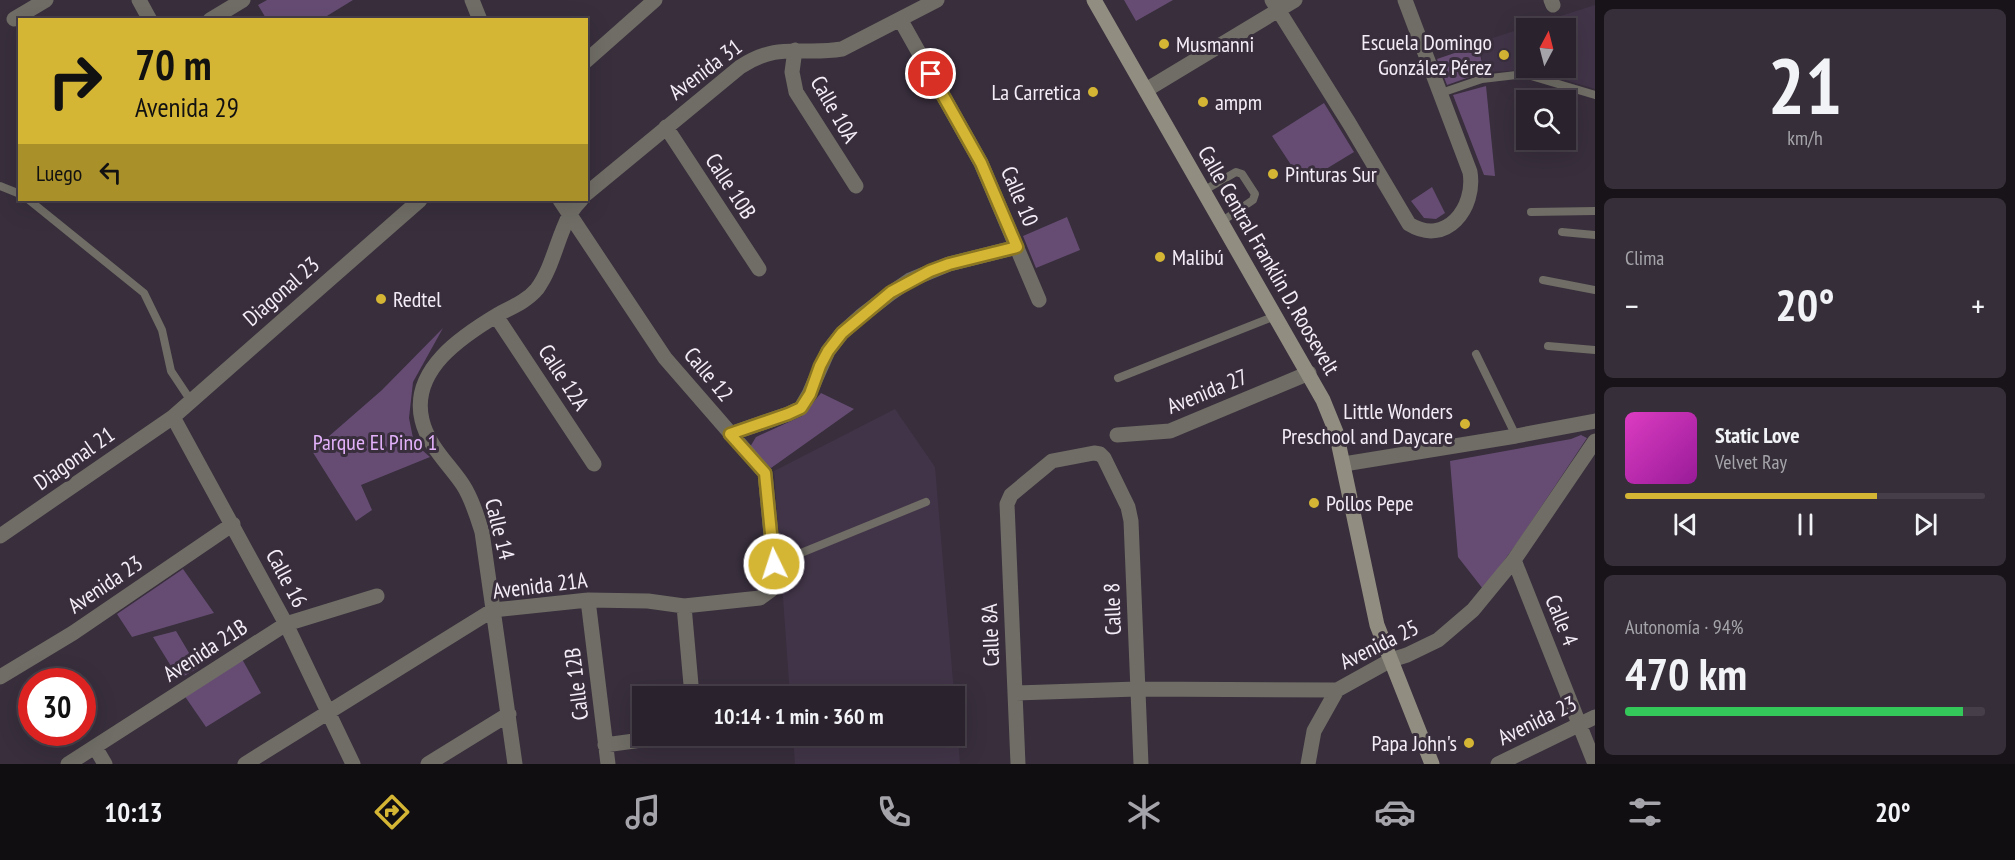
<!DOCTYPE html>
<html lang="es">
<meta charset="utf-8">
<style>
:root{--surface:#2a222d;--page:#362f39;--text:#f1f3f6;--muted:#a5a4aa;--line:#463f49;--accent:#d5b534}
body{margin:0;font-family:"PT Sans Narrow",sans-serif;background:var(--page);color:var(--text);height:100vh;display:flex;flex-direction:column;font-size:22px;white-space:nowrap}
*{box-sizing:border-box;margin:0}
p{font-size:20px;color:var(--muted)}
.icon{flex:none;width:33px;height:33px;fill:none;stroke:currentColor;stroke-width:2;stroke-linecap:round;stroke-linejoin:round}
.map{position:relative;flex:1;overflow:hidden}
.sheet{display:flex;flex-direction:column;gap:9px;padding:9px;background:#171319;width:420px}
.sheet>*{flex:none}
.guide{position:absolute;left:18px;top:18px;width:570px;height:183px;border-radius:0px;box-shadow:0 6px 24px #0002,0 0 0 2px var(--line);background:#d5b534;color:#111;overflow:hidden}
.needle{width:39px;rotate:7deg}
.fabs{position:absolute;left:1516px;top:18px;display:grid;gap:12px}
.fabs a{display:grid;place-items:center;width:60px;height:60px;border-radius:0px;background:var(--surface);box-shadow:0 6px 24px #0002,0 0 0 2px var(--line);font-size:30px}
.speed{position:absolute;left:18px;top:668px;display:flex;gap:12px;font-size:30px;font-weight:700;text-align:center}
.speed>*{display:grid;place-content:center;width:78px;height:78px;border-radius:50%;background:var(--surface);box-shadow:0 6px 24px #0002,0 0 0 2px var(--line);line-height:1}
.speed .limit{border:9px solid #d22;background:#fff;color:#111}
.pin{position:absolute;display:grid;place-items:center;width:51px;height:51px;color:#fff;margin:-26px;border:3px solid #fff;border-radius:50%;box-shadow:0 2px 6px #0007}
.me{position:absolute;width:66px;margin:-33px;rotate:356deg;stroke-linejoin:round;filter:drop-shadow(0 0 4px #0008)}
.turn{display:flex;align-items:center;gap:21px;height:126px;padding:0 18px;font-size:27px}
.turn .icon{width:78px;height:78px;stroke-width:2.5}
.turn b{display:block;font-size:42px;line-height:51px}
.then{display:flex;align-items:center;height:57px;padding:0 18px;background:#0003;gap:12px;font-size:22px}
.big{font-size:45px;font-weight:700;line-height:1.1}
.sheet .widget{flex:1;display:flex;flex-direction:column;justify-content:center;gap:9px;min-width:0;padding:0 21px;border-radius:9px;background:var(--page)}
.sheet .dial{align-items:center;gap:0}
.dial b{font-size:78px;line-height:1}
.song{display:flex;align-items:center;gap:18px}
.cover{width:72px;height:72px;border-radius:9px;background:linear-gradient(135deg,hsl(310 70% 55%),hsl(300 70% 35%))}
.played{height:6px;border-radius:3px;background:linear-gradient(90deg,var(--accent) 70%,var(--line) 70%)}
.keys{display:flex;justify-content:space-around;direction:ltr}
.heat{display:flex;justify-content:space-between;align-items:center;font-size:33px;direction:ltr}
.charge{height:9px;border-radius:4px;background:linear-gradient(90deg,#34c759 94%,var(--line) 0)}
.trip{position:absolute;left:632px;top:686px;width:333px;height:60px;border-radius:0px;background:var(--surface);box-shadow:0 6px 24px #0002,0 0 0 2px var(--line);font-weight:700;line-height:60px;text-align:center}
.dock{display:flex;height:96px;justify-content:space-around;align-items:center;background:#110e12;color:var(--muted)}
.dock .icon{width:42px;height:42px}
.dock .active{color:var(--accent)}
.dock b{font-size:27px;color:var(--text)}
main{display:flex;flex:1;min-height:0}
.map>svg:first-child{display:block}
</style>
<main>
<div class="map">
<svg width="1595" height="764" viewBox="0 0 1595 764">
<rect width="100%" height="100%" fill="#382e3c"/>
<path fill="#413448" fill-rule="evenodd" d="M1595,5V89L1546,74L1526,70L1486,72L1477,43ZM1527,28H1566V68H1527Z
M895,409L935,467L960,764H795L793,735H954V696H790L774,471Z"/>
<path fill="#664c73" d="M267,0H353L322,19L267,20L258,5Z
M1124,0H1173L1136,21Z
M1478,45L1484,72L1447,85L1437,59Z
M1486,86L1495,176L1484,175L1453,95Z
M1324,103L1354,152L1303,183L1272,136Z
M1432,187L1445,213L1436,219L1424,218L1411,201Z
M1067,217L1080,250L1036,268L1023,236Z
M443,328L413,382L409,418L414,443L430,457L361,485L372,510L356,521L312,451L382,390Z
M821,393L854,409L771,468L750,447L756,437L802,416Z
M1581,435L1587,438L1517,543L1483,589L1458,557L1450,461L1571,439Z
M183,569L214,613L132,637L117,614Z
M176,631L198,668L179,679L153,637Z
M242,659L261,693L206,727L184,695Z"/>
<g fill="none" stroke-linecap="round" stroke-linejoin="round">
<path stroke="#6f6d65" stroke-width="8" d="M1441,93L1482,79L1525,74L1595,95
M0,186L20,194
M1203,191L1236,172L1242,174L1255,194L1253,200L1221,222
M29,200L144,293L162,330L171,371L191,401
M1531,212L1595,211
M1562,232L1595,235
M1543,280L1595,290
M1548,346L1595,350
M1476,354L1516,436
M1118,378L1275,316
M774,564L926,502"/>
<path stroke="#6f6d65" stroke-width="15" d="M139,0L150,20
M472,0L480,20
M1272,0L1349,123L1409,224C1446,247 1476,208 1470,172L1405,0
M1551,0L1553,5
M14,19L46,0
M900,19L981,163L1039,300
M210,20L243,0
M795,50L792,72L796,92L856,186
M586,61L655,0
M1146,90L1295,0
M666,127L759,269
M586,194L740,67C780,41 800,56 842,49L937,0
M496,316L594,464
M173,417L286,624L353,764
M730,434L788,414L801,408L809,394L828,351L842,333L861,316L891,293L910,280L949,264L1017,247
M1117,435L1170,431L1309,373
M1344,464L1516,436L1595,421
M0,536L173,417L420,200
M1514,560L1595,764
M588,600L608,764
M684,606L692,696
M0,677L73,633L233,524
M1015,693L1137,689L1337,690L1391,660L1407,655L1438,640L1473,610L1514,560L1595,441
M605,745L678,735
M95,747L105,764
M68,764L286,624L377,596
M245,764L493,610L588,600L648,601L684,606L760,598L771,590L775,576L765,473L665,358L560,200
M428,764L509,714
M515,764L482,532C477,516 472,499 463,485C449,464 428,446 422,420C410,370 462,336 499,314C512,307 527,301 537,289C553,267 557,238 570,214C573,209 577,204 581,200
M1018,764L1007,504L1011,495L1052,461L1094,453L1100,454L1104,458L1128,507L1131,521L1141,764
M1308,764L1314,731L1337,690
M1498,764L1595,717"/>
<path stroke="#918d80" stroke-width="15" d="M1094,0L1323,400L1336,432L1377,625L1432,764"/>
</g>
<g fill="none" stroke-linecap="round" stroke-linejoin="round">
<defs>
<path id="route" d="M774,564L765,473L730,434L788,414L801,408L810,394L820,366L828,351L842,333L891,292L930,271L949,264L1017,247L981,163L931,74"/>
</defs>
<use href="#route" stroke="#8a7622" stroke-width="15"/>
<use href="#route" stroke="#d5b534" stroke-width="10"/>
</g>
<g fill="#d5b534" stroke="#382e3c" stroke-width="2">
<circle cx="1164" cy="44" r="6"/>
<circle cx="1504" cy="55" r="6"/>
<circle cx="1093" cy="92" r="6"/>
<circle cx="1203" cy="102" r="6"/>
<circle cx="1273" cy="174" r="6"/>
<circle cx="1160" cy="257" r="6"/>
<circle cx="381" cy="299" r="6"/>
<circle cx="1465" cy="424" r="6"/>
<circle cx="1314" cy="503" r="6"/>
<circle cx="1469" cy="743" r="6"/>
</g>
<g text-anchor="middle" stroke-width="6" stroke-linejoin="round" paint-order="stroke">
<g font-size="22" fill="#f4edf7" stroke="#382e3c" text-anchor="start">
<text x="1492" y="50" text-anchor="end">Escuela Domingo<tspan x="1492" dy="25">González Pérez</tspan></text>
<text x="1176" y="52">Musmanni</text>
<text x="1081" y="100" text-anchor="end">La Carretica</text>
<text x="1215" y="110">ampm</text>
<text x="1285" y="182">Pinturas Sur</text>
<text x="1172" y="265">Malibú</text>
<text x="393" y="307">Redtel</text>
<text x="1453" y="419" text-anchor="end">Little Wonders<tspan x="1453" dy="25">Preschool and Daycare</tspan></text>
<text x="1326" y="511">Pollos Pepe</text>
<text x="1457" y="751" text-anchor="end">Papa John's</text>
</g>
<g font-size="22" fill="#f4edf7" stroke="#382e3c">
<text transform="translate(705 69) rotate(-37)" y="8">Avenida 31</text>
<text transform="translate(835 109) rotate(60)" y="8">Calle 10A</text>
<text transform="translate(731 186) rotate(57)" y="8">Calle 10B</text>
<text transform="translate(1020 196) rotate(67)" y="8">Calle 10</text>
<text transform="translate(1269 260) rotate(60)" y="8">Calle Central Franklin D. Roosevelt</text>
<text transform="translate(281 291) rotate(-41)" y="8">Diagonal 23</text>
<text transform="translate(709 374) rotate(50)" y="8">Calle 12</text>
<text transform="translate(564 377) rotate(57)" y="8">Calle 12A</text>
<text transform="translate(1207 391) rotate(-22)" y="8">Avenida 27</text>
<text transform="translate(74 458) rotate(-35)" y="8">Diagonal 21</text>
<text transform="translate(500 529) rotate(76)" y="8">Calle 14</text>
<text transform="translate(287 578) rotate(62)" y="8">Calle 16</text>
<text transform="translate(105 584) rotate(-34)" y="8">Avenida 23</text>
<text transform="translate(540 585) rotate(-7)" y="8">Avenida 21A</text>
<text transform="translate(1112 609) rotate(-92)" y="8">Calle 8</text>
<text transform="translate(1562 620) rotate(68)" y="8">Calle 4</text>
<text transform="translate(990 635) rotate(-92)" y="8">Calle 8A</text>
<text transform="translate(1379 644) rotate(-26)" y="8">Avenida 25</text>
<text transform="translate(205 650) rotate(-33)" y="8">Avenida 21B</text>
<text transform="translate(576 684) rotate(-97)" y="8">Calle 12B</text>
<text transform="translate(1537 720) rotate(-26)" y="8">Avenida 23</text>
</g>
<g font-size="22" fill="#e3b2fb" stroke="#382e3c">
<text x="375" y="450">Parque El Pino 1</text>
</g>
</g>
</svg>
<div class="fabs">
<a><svg class="needle" viewBox="-14 -14 28 28"><path d="M0-13l5 13h-10z" fill="#e53935"/><path d="M0 13l5-13h-10z" fill="#a5a4aa"/></svg></a>
<a><svg class="icon" aria-label="search" viewBox="0 0 24 24"><circle cx="10" cy="10" r="6"/><path d="M15 15l6 6"/></svg></a>
</div>
<div class="speed"><div class="limit">30</div></div>
<div class="pin" style="left:931px;top:74px;background:#d93025"><svg class="icon" aria-label="arrive" viewBox="0 0 24 24"><path d="M6 21V4h12l-3 4 3 4H6"/></svg></div>
<svg class="me" style="left:774px;top:564px" viewBox="-20 -20 40 40"><circle r="17" fill="#d5b534" stroke="#fff" stroke-width="3"/><path d="M0-11L8 9 0 5-8 9z" fill="#fff"/></svg>
<div class="trip">10:14 · 1 min · 360 m</div>
<div class="guide">
<div class="turn"><svg class="icon" aria-label="right" viewBox="0 0 24 24"><path d="M7 20v-9h11M14 6l5 5-5 5"/></svg><div><b>70 m</b>Avenida 29</div></div>
<div class="then">Luego<svg class="icon" aria-label="left" viewBox="0 0 24 24"><path d="M17 20v-9H6M10 6l-5 5 5 5"/></svg></div>
</div>
</div>
<section class="sheet">
<div class="widget dial"><b>21</b><p>km/h</p></div>
<div class="widget"><p>Clima</p>
<div class="heat"><a>−</a><b class="big">20°</b><a>+</a></div>
</div>
<div class="widget">
<div class="song"><i class="cover"></i><div><b>Static Love</b><p>Velvet Ray</p></div></div>
<div class="played"></div>
<div class="keys"><svg class="icon" aria-label="previous" viewBox="0 0 24 24"><path d="M18 5L8 12l10 7zM5 5v14"/></svg><svg class="icon" aria-label="pause" viewBox="0 0 24 24"><path d="M8 5v14M16 5v14"/></svg><svg class="icon" aria-label="next" viewBox="0 0 24 24"><path d="M6 5l10 7-10 7zM19 5v14"/></svg></div>
</div>
<div class="widget"><p>Autonomía · 94%</p><b class="big">470 km</b><div class="charge"></div></div>
</section>
</main>
<nav class="dock">
<b>10:13</b>
<svg class="icon active" aria-label="directions" viewBox="0 0 24 24"><path d="M12 3l9 9-9 9-9-9zM9 14v-3h6M13 9l2 2-2 2"/></svg>
<svg class="icon" aria-label="music" viewBox="0 0 24 24"><path d="M9 18V5l10-2v13"/><circle cx="6" cy="18" r="3"/><circle cx="16" cy="16" r="3"/></svg>
<svg class="icon" aria-label="phone" viewBox="0 0 24 24"><path d="M5 4h4l2 5-3 2q2 4 5 5l2-3 5 2v4C11 20 4 13 5 4z"/></svg>
<svg class="icon" aria-label="climate" viewBox="0 0 24 24"><path d="M12 3v18M4 7l16 10M4 17L20 7"/></svg>
<svg class="icon" aria-label="car" viewBox="0 0 24 24"><path d="M5 17H2v-5l4-1 3-4h7l3 4 3 1v5h-3M9 17h6M6 11h13"/><circle cx="7" cy="17" r="2"/><circle cx="17" cy="17" r="2"/></svg>
<svg class="icon" aria-label="filters" viewBox="0 0 24 24"><path d="M4 7h16M4 17h16"/><circle cx="9" cy="7" r="2"/><circle cx="15" cy="17" r="2"/></svg>
<b>20°</b>
</nav>
